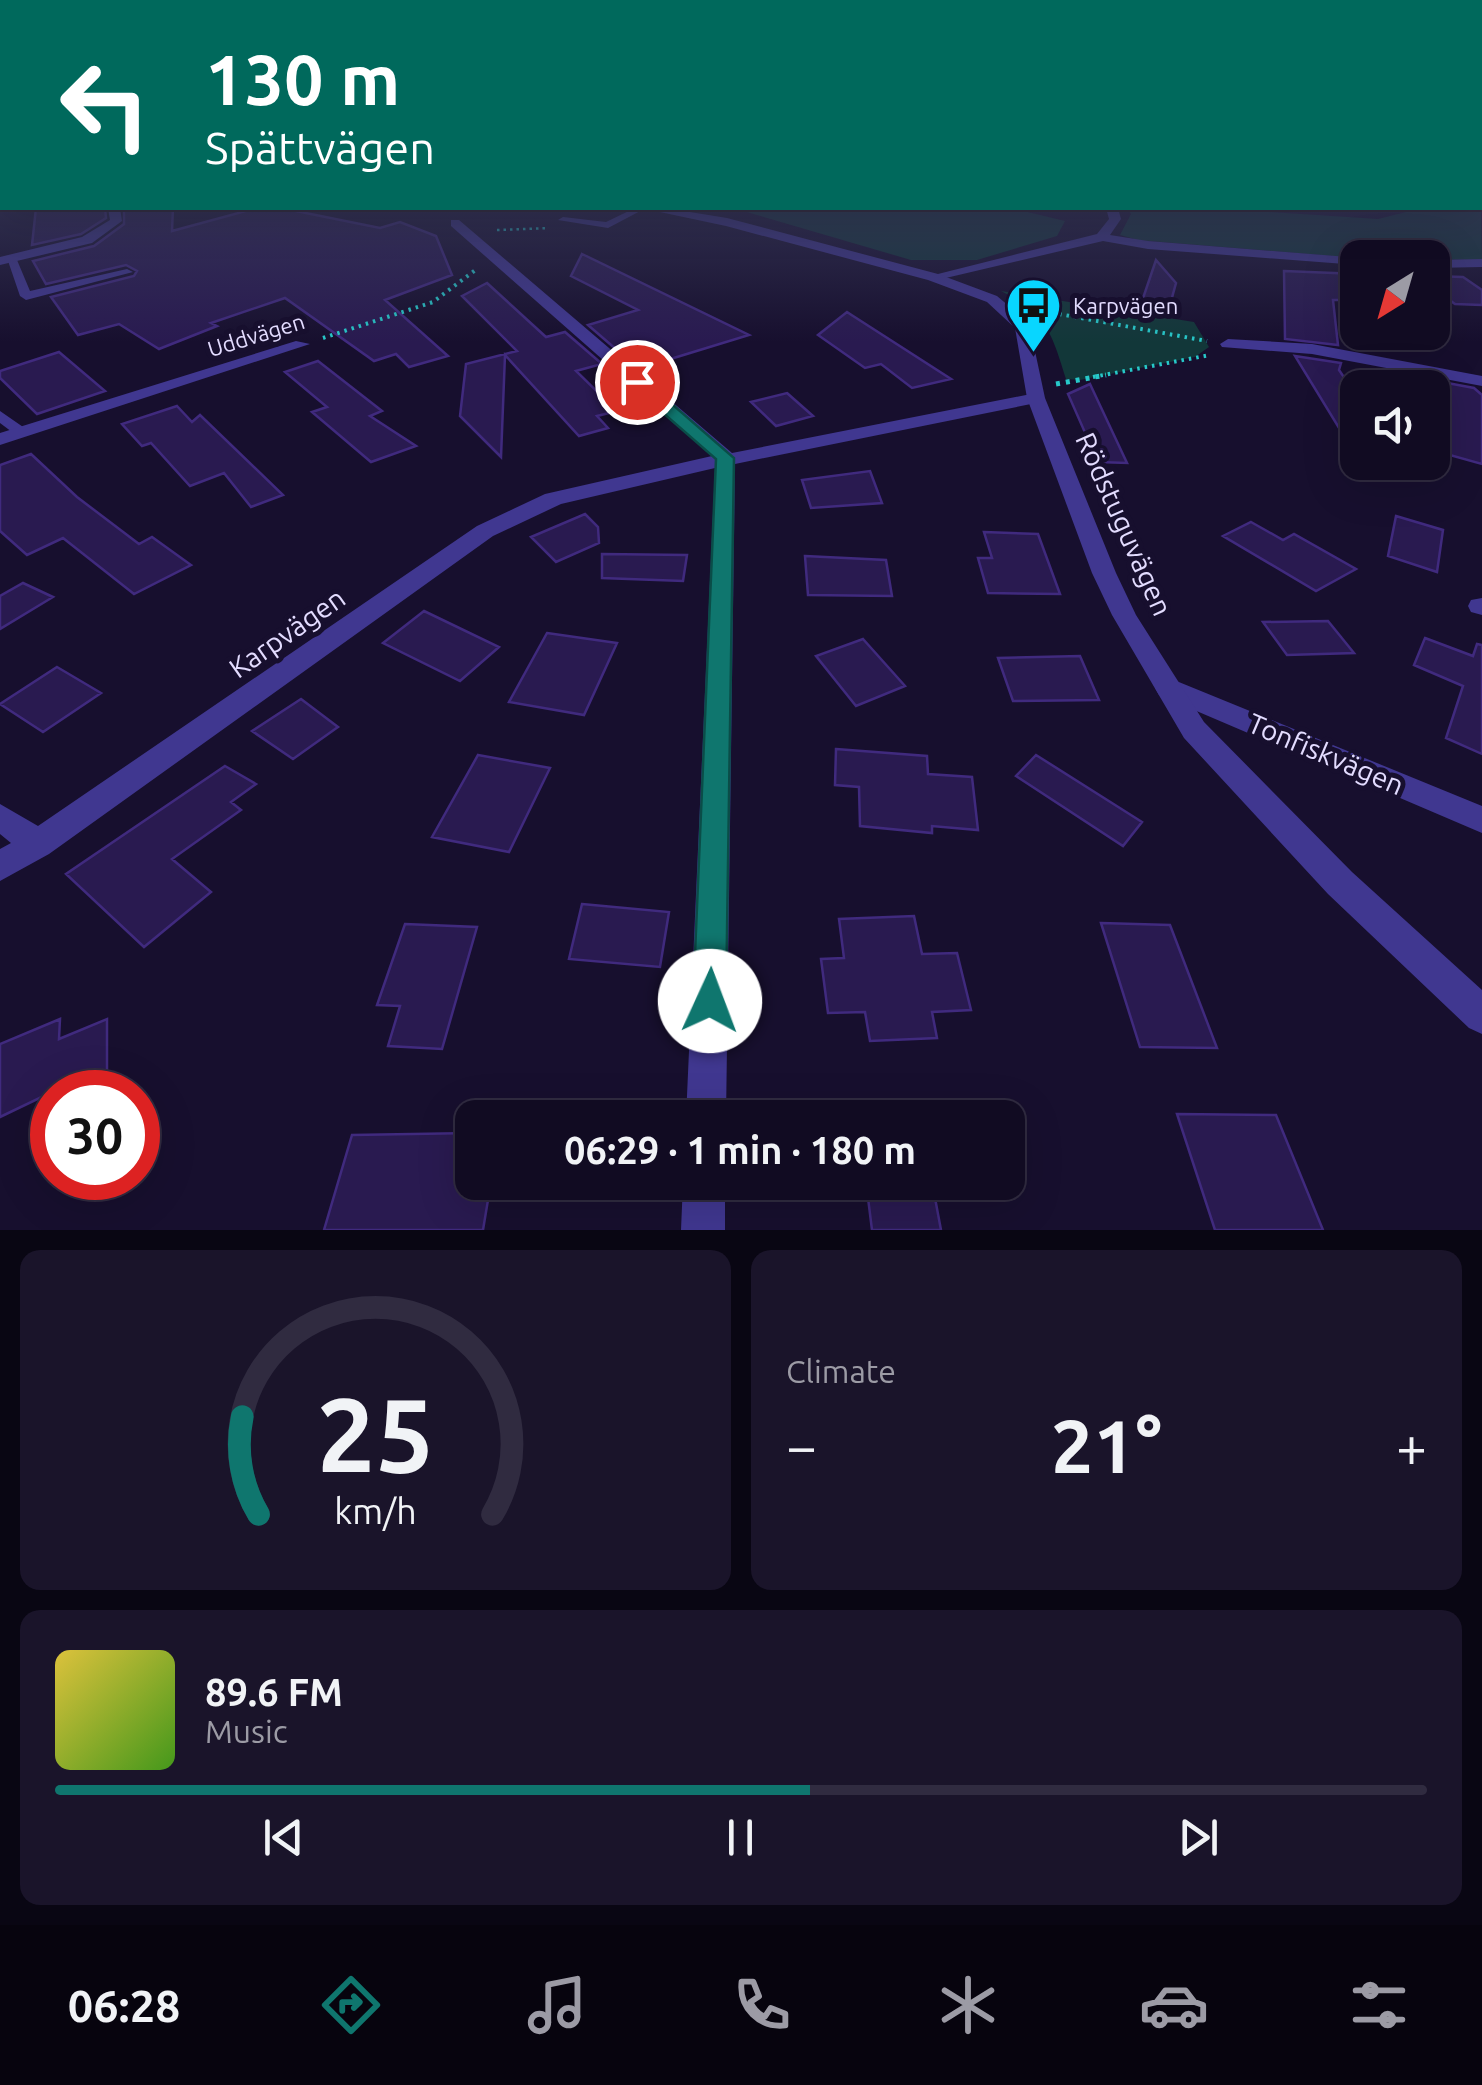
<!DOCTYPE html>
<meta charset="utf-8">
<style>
:root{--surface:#110b22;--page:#1a142a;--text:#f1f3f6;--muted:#9c9ba5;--line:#302b40;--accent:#0f766e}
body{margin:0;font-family:Ubuntu,sans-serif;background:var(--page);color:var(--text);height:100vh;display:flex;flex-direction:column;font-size:38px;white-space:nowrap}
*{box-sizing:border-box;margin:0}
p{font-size:32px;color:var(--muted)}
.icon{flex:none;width:55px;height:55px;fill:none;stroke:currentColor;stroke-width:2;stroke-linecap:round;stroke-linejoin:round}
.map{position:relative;height:1230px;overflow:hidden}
.drawer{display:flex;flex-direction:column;gap:20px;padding:20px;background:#090613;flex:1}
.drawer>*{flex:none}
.hud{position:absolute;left:0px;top:0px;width:1482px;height:210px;box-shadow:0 10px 40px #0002,0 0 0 2px var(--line);background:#00695c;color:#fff;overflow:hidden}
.needle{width:65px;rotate:217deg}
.fabs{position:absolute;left:1340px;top:240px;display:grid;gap:20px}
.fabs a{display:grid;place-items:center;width:110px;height:110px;border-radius:20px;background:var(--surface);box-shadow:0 10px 40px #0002,0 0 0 2px var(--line);font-size:50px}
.speed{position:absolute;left:30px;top:1070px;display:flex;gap:20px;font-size:50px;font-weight:700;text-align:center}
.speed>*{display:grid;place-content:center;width:130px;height:130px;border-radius:50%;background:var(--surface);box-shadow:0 10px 40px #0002,0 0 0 2px var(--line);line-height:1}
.speed .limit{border:15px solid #d22;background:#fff;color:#111}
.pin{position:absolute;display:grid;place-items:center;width:85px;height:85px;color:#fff;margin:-42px;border:5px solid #fff;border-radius:50%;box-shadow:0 2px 10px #0007}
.me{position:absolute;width:110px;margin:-55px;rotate:2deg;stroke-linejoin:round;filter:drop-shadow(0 0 8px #0008)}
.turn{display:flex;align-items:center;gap:35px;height:210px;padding:0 40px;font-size:45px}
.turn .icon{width:130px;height:130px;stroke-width:2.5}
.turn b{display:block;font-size:70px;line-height:85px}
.big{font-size:75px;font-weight:700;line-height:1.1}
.drawer .tile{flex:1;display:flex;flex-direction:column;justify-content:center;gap:15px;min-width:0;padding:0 35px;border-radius:20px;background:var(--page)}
.drawer .dial{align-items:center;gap:0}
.dial svg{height:260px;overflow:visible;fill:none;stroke:var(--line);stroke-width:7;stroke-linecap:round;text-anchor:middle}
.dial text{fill:var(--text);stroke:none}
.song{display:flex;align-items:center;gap:30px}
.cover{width:120px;height:120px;border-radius:15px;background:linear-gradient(135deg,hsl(50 70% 55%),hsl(100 70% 35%))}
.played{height:10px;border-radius:5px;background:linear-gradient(90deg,var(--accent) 55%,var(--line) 55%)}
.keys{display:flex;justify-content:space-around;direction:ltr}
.heat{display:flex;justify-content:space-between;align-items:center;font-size:55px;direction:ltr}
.drawer .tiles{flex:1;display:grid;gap:20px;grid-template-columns:1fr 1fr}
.tile:last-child{grid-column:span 2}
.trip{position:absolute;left:455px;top:1100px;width:570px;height:100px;border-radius:20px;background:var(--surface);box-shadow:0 10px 40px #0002,0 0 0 2px var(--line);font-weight:700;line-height:100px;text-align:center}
.menu{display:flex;height:160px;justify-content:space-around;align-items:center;background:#07040e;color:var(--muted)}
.menu .icon{width:70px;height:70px}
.menu .on{color:var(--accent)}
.menu b{font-size:45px;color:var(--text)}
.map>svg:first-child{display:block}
</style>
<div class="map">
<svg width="1482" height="1230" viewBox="0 0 1482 1230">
<rect width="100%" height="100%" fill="#170f2e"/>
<path fill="#123739" d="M1480,170L1482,260L1357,258L1138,240L1120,235L1131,214L1127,208H1206L1378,219L1422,208H1480Z
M733,208H1011L1065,221L1057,236L977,260H911Z
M1001,291L1194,322L1209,347L1195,357L1080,380L1066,379C1051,331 1047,315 1001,291Z"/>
<path fill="#291a50" stroke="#402a7e" stroke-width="2.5" d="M36,208H105L106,218L81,234L32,245Z
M124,208H173L172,231L257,208H281L380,228L400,222L436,236L452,275L385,300L448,356L409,367L396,354L374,361L285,298L211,323L217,326L159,349L119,324L78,335L51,297L134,276L137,271L126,265L46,284L33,261L94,246L124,224Z
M582,254L749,335L654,364L639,353L625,357L588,325L638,310L571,276Z
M1156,260L1176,283L1168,312L1140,307Z
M1284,271L1358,274V300H1333L1338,345L1285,339Z
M1432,276L1463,277L1482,290V305L1455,304L1432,287Z
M487,283L546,337L565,332L602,364L576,371L617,411L597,416L608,428L579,436L505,355L501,457L460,416L466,364L517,351L462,296Z
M847,312L850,314L951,379L912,388L881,364L865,368L818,335Z
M59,352L105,391L37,414L0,378V371Z
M1295,356L1341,363L1339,370L1358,398V459Z
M318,361L382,411L370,416L416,446L371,462L312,412L327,407L285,372Z
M1442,382L1474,388L1482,395V464L1432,450V398Z
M1090,384L1127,463L1098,462L1068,394Z
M787,393L813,416L776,426L751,402Z
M177,406L192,422L200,415L283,495L251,507L224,473L190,486L151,443L142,446L122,424Z
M31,454L77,497L139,544L152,537L191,565L134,594L63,538L27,555L0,531V465Z
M870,471L882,503L811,508L802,480Z
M585,514L598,527L599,543L556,562L531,537Z
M1396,516L1443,530L1437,572L1388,556Z
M1251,522L1283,540L1294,534L1356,569L1316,591L1223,536Z
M984,532L1038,534L1060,594L988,593L978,558H992Z
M602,554L687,555L683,581L602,578Z
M805,556L886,560L892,596L808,595Z
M23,583L53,597L0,629V596Z
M424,611L499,647L460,681L383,643Z
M1328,621L1354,653L1287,655L1263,622Z
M547,633L617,643L584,715L509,702Z
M1425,638L1473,656L1477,644L1482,645V754L1446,738L1463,686L1414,665Z
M863,639L905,686L856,706L816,656Z
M1080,656L1099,700L1013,701L998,658Z
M57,667L101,693L43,732L0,704Z
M301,699L338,727L293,759L252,731Z
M836,749L927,756L928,774L972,777L978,830L932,826V833L860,826L859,787L835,785Z
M478,755L550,768L509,852L432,837Z
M1036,755L1142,822L1123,846L1016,776Z
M225,766L256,784L231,802L241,810L172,859L211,892L144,947L66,874Z
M582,904L669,912L660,967L569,959Z
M914,916L922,954L957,953L971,1010L932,1012L937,1038L870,1041L865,1012L828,1013L821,959L844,958L839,919Z
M1101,923L1170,925L1217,1048L1140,1047Z
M405,924L477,927L442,1049L388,1046L400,1006L377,1005Z
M60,1019L59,1039L107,1019V1092H52L0,1117V1044Z
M1177,1114L1276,1115L1323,1230H1215Z
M472,1133V1182H491L483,1230H324L352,1135Z
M866,1182H932L941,1230H872Z"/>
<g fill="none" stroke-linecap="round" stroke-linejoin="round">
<path stroke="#27c8c9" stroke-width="2.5" stroke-dasharray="2.5 4" stroke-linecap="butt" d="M497,230L549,228"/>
<path stroke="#27c8c9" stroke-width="4" stroke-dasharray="2.5 5" stroke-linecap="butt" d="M1037,310L1207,341
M323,338L433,302L478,268
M1093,377L1210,355"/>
<path stroke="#27c8c9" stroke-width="5" stroke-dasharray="4 6" stroke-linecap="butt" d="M1056,384L1106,375"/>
<path fill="#403790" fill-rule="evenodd" d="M635,208H646L608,228L558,220L563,217L606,222Z
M7,258L17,260L30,291L127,269L133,272L26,300L20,296Z
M0,411L26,429V435H16L0,423Z"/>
<path fill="#403790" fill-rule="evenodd" d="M108,208H120L122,221L92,243L0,265V257L82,237L110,220Z
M1106,208H1118L1121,219L1110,235L1148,241L1361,258L1358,265L1148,249L1103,241L933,281L926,277L1097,234L1109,219Z
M451,220H459L732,453L1036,393L1045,398L1036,403L735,464L726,1118H686L715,468L561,504L493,536L49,854L0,881V849L11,843L0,834V804L38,826L477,526L545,494L712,456L451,226Z
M1482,259V267L1432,268V260Z
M1228,339L1312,344L1482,376V386L1312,354L1222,347L1220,344Z
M296,341L310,344L0,445V433Z
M1482,598V615L1471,612L1468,606L1471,600Z
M1169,678L1482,806V833L1159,695L1155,688L1159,681Z
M683,1182H725V1230H681Z"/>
<path fill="#403790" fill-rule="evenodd" d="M641,208H665L727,218L938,274L997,296L1029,323L1045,398L1116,573L1136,615L1204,722L1352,872L1482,990V1034L1469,1028L1328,894L1184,738L1112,615L1092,573L1027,398L1015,328L987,302L928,280L726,226Z"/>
</g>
<linearGradient id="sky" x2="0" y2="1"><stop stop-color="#0d0819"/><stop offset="0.5" stop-color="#363757"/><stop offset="1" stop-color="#363757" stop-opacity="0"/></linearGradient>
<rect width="1482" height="342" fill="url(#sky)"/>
<path fill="#0f766e" stroke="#0a4d48" stroke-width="2.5" d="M631,378H642L734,458L726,1001L721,1013L710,1018L698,1013L693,1001L716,459L631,385Z"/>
<defs>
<symbol id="bus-pin" viewBox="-11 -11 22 30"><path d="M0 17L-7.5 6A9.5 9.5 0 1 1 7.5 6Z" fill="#08d6ff" stroke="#170f2e"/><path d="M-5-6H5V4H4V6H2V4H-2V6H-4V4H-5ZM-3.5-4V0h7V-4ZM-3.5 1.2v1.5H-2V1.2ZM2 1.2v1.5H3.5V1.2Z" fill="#111"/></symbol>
</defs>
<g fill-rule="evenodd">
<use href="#bus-pin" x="1002" y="274" width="63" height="86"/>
</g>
<g text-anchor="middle" stroke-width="10" stroke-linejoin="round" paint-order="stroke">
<g font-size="22" fill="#e3dcff" stroke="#170f2e" text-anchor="start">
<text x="1073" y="314">Karpvägen</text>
</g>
<g font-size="22" fill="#e3dcff" stroke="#170f2e">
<text transform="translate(256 335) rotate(-17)" y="8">Uddvägen</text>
</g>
<g font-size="28" fill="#e3dcff" stroke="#170f2e">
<text transform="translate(1124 524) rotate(66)" y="10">Rödstuguvägen</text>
<text transform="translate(287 633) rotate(-35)" y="10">Karpvägen</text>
<text transform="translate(1326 754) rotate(23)" y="10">Tonfiskvägen</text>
</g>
</g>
</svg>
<div class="fabs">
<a><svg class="needle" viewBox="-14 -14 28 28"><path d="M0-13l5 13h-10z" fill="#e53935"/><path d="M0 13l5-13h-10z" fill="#9c9ba5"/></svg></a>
<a><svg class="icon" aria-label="sound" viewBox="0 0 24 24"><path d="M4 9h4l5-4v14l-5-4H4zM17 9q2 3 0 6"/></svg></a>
</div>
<div class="speed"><div class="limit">30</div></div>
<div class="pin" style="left:637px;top:382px;background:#d93025"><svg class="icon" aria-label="arrive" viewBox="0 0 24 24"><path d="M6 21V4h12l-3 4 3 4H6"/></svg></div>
<svg class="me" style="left:710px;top:1001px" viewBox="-20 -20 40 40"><circle r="19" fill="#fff"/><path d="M0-13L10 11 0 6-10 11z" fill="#0f766e"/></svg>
<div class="trip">06:29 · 1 min · 180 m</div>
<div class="hud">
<div class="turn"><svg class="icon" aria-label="left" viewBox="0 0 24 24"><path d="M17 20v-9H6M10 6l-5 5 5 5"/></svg><div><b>130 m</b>Spättvägen</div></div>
</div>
</div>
<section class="drawer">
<div class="tiles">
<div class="tile dial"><svg viewBox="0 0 100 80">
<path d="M14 69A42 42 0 1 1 86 69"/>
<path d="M14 69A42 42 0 0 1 9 39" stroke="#0f766e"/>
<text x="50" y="56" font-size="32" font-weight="700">25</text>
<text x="50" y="72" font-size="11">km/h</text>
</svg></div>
<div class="tile"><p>Climate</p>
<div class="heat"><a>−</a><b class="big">21°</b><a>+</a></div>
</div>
<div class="tile">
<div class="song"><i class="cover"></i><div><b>89.6 FM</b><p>Music</p></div></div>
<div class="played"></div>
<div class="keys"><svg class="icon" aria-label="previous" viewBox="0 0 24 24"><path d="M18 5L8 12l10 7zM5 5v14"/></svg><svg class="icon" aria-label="pause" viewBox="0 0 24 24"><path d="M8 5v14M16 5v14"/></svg><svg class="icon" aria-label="next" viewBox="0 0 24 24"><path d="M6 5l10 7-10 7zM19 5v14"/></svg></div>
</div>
</div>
</section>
<nav class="menu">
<b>06:28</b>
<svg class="icon on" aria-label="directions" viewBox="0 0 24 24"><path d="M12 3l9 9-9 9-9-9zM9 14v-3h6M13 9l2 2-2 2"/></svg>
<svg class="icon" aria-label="music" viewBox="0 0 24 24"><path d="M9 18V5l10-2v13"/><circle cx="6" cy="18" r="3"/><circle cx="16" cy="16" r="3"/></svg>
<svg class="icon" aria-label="phone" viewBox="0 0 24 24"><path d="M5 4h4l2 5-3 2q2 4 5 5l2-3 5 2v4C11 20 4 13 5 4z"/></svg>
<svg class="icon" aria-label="climate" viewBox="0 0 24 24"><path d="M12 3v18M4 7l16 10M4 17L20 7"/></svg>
<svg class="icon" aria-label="car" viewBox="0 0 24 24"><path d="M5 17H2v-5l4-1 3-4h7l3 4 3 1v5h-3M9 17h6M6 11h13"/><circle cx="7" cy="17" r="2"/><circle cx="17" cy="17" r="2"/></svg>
<svg class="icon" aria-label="filters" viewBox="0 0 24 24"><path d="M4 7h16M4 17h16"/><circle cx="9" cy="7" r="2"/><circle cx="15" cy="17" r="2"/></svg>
</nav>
